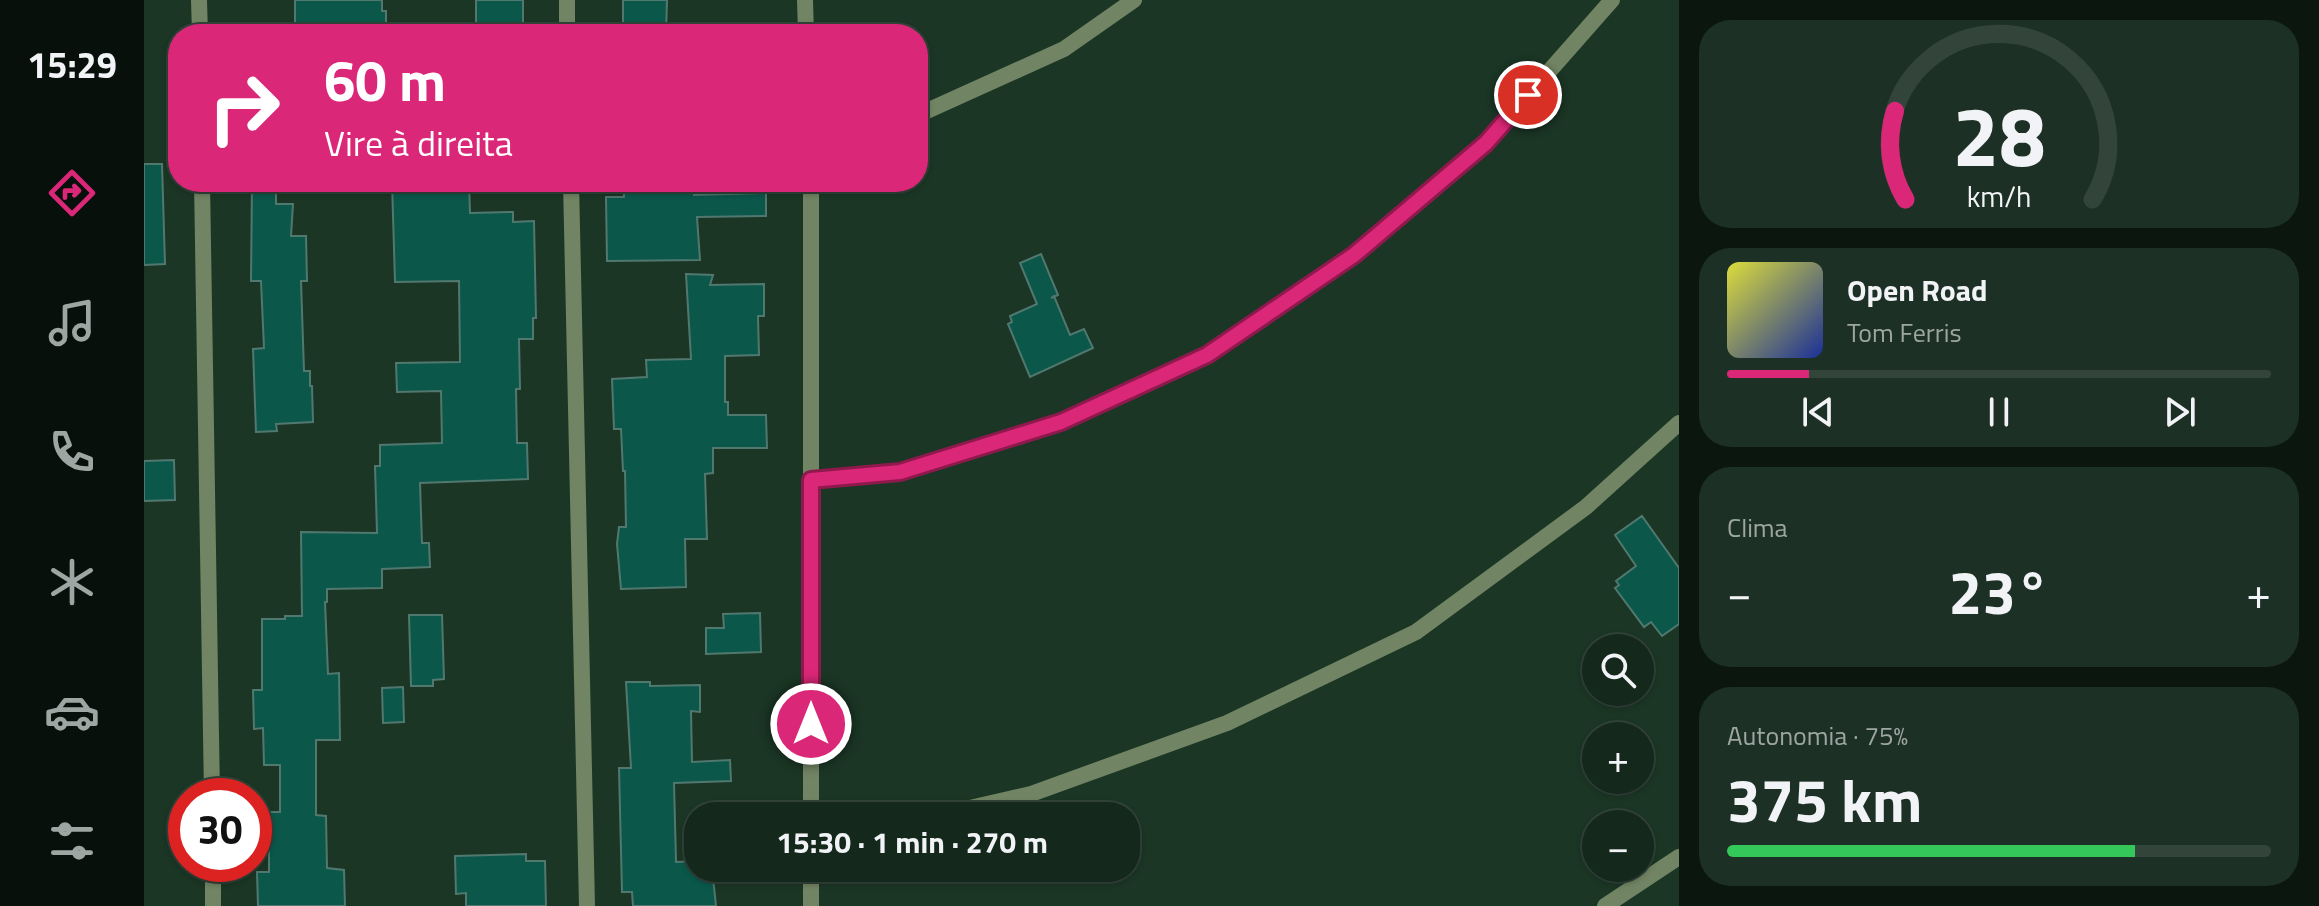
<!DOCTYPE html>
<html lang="pt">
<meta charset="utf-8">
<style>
:root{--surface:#14281c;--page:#1d3025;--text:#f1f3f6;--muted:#9da6a3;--line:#33443b;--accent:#db2777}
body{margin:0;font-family:"Titillium Web",sans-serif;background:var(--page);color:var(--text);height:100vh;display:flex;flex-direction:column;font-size:30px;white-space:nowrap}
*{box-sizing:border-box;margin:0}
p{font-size:26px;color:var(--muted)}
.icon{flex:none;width:44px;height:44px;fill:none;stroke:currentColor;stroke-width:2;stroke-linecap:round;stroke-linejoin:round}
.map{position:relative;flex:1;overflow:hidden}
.panel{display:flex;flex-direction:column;gap:20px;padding:20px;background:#0b160f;width:640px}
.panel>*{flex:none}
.hud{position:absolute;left:24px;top:24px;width:760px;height:168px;border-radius:32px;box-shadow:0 2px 6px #0004,0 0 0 2px var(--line);background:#db2777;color:#fff;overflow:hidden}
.controls{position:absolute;left:1438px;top:634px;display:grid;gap:16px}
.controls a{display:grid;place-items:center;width:72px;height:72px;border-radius:50%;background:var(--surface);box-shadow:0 2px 6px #0004,0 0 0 2px var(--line);font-size:40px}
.speed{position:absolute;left:24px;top:778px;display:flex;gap:16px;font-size:40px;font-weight:700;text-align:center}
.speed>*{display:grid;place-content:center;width:104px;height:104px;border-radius:50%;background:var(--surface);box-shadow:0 2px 6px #0004,0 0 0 2px var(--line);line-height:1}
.speed .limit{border:12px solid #d22;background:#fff;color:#111}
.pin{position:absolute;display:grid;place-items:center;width:68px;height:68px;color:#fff;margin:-34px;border:4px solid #fff;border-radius:50%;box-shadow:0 2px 8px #0007}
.me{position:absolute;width:88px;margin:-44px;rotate:0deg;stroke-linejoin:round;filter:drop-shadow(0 0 6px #0008)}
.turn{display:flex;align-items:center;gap:28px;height:168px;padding:0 24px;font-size:36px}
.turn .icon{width:104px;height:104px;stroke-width:2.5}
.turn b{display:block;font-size:56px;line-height:68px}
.big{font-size:60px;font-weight:700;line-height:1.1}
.panel .widget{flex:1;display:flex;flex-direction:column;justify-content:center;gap:12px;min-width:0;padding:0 28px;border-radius:32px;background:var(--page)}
.panel .dial{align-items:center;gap:0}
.dial svg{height:208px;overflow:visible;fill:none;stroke:var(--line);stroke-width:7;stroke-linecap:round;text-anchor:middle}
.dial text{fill:var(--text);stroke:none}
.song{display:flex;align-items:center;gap:24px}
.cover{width:96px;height:96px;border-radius:12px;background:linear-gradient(135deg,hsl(60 70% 55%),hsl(230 70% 35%))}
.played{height:8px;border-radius:4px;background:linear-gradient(90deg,var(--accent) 15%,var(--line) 15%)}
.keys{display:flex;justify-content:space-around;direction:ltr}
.heat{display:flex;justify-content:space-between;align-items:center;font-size:44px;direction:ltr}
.charge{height:12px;border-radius:6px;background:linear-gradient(90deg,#34c759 75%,var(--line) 0)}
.trip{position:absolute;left:540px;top:802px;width:456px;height:80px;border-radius:32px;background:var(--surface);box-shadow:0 2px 6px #0004,0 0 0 2px var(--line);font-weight:700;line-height:80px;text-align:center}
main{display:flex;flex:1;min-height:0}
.menu{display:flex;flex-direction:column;width:144px;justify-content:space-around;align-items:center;background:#08100b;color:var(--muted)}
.menu .icon{width:56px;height:56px}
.menu .on{color:var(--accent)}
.menu b{font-size:36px;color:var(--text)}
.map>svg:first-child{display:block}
</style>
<main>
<nav class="menu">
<b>15:29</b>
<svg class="icon on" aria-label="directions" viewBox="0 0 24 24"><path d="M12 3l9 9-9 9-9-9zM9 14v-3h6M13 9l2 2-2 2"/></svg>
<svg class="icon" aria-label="music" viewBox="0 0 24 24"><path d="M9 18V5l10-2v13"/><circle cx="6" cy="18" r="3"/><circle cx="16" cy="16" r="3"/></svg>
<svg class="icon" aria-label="phone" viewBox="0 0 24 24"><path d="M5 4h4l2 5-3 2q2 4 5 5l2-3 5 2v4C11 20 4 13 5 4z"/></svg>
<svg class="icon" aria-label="climate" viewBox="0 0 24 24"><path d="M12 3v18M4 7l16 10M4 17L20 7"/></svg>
<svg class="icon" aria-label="car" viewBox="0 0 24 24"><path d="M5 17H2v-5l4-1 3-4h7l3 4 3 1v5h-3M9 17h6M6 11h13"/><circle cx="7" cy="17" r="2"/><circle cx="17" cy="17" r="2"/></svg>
<svg class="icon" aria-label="filters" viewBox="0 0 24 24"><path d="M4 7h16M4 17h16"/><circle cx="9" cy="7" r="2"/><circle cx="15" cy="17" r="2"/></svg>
</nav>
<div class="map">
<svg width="1535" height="906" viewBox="0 0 1535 906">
<rect width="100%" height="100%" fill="#1b3625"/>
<path fill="#0b574a" stroke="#51786f" stroke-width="2" d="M151,0H238V11H242V34H151Z
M332,0H379V24H332Z
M479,0H523L522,34L479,31Z
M0,164H18L21,264L0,265Z
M108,182H132V204H149L147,236H162L163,281H157L160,371H166V386H168L169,422L132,424L133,431L112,432L109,349L120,348L117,281H107Z
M248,182H325L326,213L369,212V222L390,221L392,318H389V339H375L376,389H372L373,443H383L384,479L276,483L278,543H285L286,567L238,569V588L183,589V602H181L184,674L195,673L196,740H172V815L182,816L183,868L200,870L201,906H114L113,872H125V812H136V765H120L119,728L110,729L109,690H118V619H141V616H158L157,532L233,533L231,466H236V445L298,443L297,391L253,392L252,363L316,362L315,281L251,282Z
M479,182H550V195L622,193V216L553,217L556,260L463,261L462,197H480Z
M897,254L914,295L907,298L910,296L926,335L940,329L949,348L886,377L864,324L868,322L866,316L893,304L876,263Z
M542,274L569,275L566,285L620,284V316H614L615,355L581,356V402H584V415H622L623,448H569V473L561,474L563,539H541L542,587L477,589L473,544L475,527H482L481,471H479L477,429H470L468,379L503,377L502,360L547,359Z
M30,460L31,500L0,501V461Z
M1498,516L1535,568V624L1518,636L1507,622L1500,627L1471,588L1475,585L1472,581L1492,566L1471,535Z
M616,613L617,652L562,654V628H580L579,614Z
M265,615H298L300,679L289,680V686H267Z
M482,682H506V686L556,685V712L547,711L548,762L586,760L587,781L530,783L532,862L554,861V868H568L572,906H489L488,892H478L475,768H487Z
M259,687L260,722L239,723L238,688Z
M382,854V861H401L402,906H322V893L312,894L311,856Z"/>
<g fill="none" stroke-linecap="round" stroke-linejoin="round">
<path stroke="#718463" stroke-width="16" d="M55,0L56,34
M423,0V34
M661,0L662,34
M774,115L920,49L990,0
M58,182L68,796
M427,182L443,906
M667,480L756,472L917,422L1063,355L1210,255L1342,143L1468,0
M667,816V182
M791,816L887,794L1083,723L1272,632L1442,507L1535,423
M69,864V906
M667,906V868
M1461,906L1535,857"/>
</g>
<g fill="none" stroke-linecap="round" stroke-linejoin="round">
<defs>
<path id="route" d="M667,724V480L756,472L917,422L1063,355L1210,255L1342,143L1384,95"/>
</defs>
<use href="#route" stroke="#8e194d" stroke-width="20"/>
<use href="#route" stroke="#db2777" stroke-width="14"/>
</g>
</svg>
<div class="controls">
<a><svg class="icon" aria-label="search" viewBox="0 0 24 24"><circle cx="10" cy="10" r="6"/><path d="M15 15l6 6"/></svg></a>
<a>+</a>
<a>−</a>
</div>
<div class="speed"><div class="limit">30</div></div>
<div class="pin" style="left:1384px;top:95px;background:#d93025"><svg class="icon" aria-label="arrive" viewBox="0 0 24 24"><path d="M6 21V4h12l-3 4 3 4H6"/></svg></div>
<svg class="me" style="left:667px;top:724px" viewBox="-20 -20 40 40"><circle r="17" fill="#db2777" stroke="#fff" stroke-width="3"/><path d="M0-11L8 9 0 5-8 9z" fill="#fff"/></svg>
<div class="trip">15:30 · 1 min · 270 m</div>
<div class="hud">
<div class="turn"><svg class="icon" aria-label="right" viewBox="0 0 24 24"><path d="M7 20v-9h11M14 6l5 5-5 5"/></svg><div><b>60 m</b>Vire à direita</div></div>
</div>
</div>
<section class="panel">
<div class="widget dial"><svg viewBox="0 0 100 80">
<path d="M14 69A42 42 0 1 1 86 69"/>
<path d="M14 69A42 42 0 0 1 10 35" stroke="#db2777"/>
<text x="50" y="56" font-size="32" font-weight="700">28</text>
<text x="50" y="72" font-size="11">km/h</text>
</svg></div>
<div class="widget">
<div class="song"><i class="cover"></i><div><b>Open Road</b><p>Tom Ferris</p></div></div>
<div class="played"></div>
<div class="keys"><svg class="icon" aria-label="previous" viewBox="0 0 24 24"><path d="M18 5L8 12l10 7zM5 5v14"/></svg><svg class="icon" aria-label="pause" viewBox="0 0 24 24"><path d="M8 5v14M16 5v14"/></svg><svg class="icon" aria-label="next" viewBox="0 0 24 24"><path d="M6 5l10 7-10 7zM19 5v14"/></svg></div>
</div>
<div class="widget"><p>Clima</p>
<div class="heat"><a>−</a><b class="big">23°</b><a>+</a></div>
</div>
<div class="widget"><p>Autonomia · 75%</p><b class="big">375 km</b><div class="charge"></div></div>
</section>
</main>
